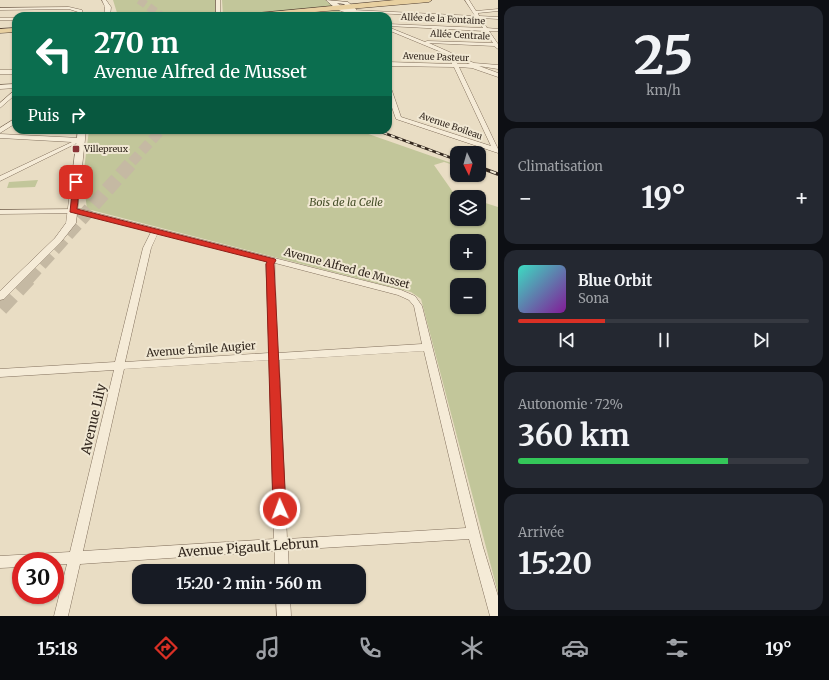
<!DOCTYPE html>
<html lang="fr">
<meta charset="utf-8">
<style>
:root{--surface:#171b24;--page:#242831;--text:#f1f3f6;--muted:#9ea1a6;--line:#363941;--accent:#d93025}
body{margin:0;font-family:Merriweather,serif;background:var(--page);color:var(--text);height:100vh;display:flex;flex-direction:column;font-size:15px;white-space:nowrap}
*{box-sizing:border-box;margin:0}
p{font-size:13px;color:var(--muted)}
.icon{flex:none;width:22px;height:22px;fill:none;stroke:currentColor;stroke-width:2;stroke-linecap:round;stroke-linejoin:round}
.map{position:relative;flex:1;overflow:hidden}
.drawer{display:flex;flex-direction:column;gap:6px;padding:6px;background:#0d0f14;width:331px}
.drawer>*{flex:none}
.guide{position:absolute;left:12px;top:12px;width:380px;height:122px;border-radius:12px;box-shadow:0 1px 3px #0004;background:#0b6e4f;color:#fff;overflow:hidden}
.needle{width:26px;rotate:175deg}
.buttons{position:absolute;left:450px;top:146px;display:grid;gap:8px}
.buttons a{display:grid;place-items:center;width:36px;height:36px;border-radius:8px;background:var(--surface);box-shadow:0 1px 3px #0004;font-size:20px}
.speed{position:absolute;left:12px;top:552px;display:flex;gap:8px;font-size:20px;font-weight:700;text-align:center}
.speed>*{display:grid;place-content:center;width:52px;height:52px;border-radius:50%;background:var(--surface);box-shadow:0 1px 3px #0004;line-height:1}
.speed .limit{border:6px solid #d22;background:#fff;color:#111}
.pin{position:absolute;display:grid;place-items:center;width:34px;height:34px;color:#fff;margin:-17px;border-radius:8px;box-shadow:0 2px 6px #0006}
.me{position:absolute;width:44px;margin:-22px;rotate:358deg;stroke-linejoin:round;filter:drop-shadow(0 0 3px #0008)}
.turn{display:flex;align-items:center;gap:14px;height:84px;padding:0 16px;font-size:18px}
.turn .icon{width:52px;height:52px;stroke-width:2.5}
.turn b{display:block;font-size:28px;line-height:34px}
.then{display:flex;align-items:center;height:38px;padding:0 16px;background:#0003;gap:8px;font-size:15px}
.big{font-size:30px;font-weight:700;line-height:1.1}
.drawer .widget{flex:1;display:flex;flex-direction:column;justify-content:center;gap:6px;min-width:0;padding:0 14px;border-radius:12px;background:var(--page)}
.drawer .dial{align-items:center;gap:0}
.dial b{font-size:52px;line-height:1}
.song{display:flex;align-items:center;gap:12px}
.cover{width:48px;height:48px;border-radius:6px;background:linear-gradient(135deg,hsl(170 70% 55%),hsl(290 70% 35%))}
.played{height:4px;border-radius:2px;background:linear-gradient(90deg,var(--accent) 30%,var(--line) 30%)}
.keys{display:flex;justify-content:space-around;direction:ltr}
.heat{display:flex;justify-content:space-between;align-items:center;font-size:22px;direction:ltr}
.charge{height:6px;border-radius:3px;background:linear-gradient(90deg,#34c759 72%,var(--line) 0)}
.trip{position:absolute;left:132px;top:564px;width:234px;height:40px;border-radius:12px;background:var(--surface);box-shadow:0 1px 3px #0004;font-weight:700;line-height:40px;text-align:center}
.tab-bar{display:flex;height:64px;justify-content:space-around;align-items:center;background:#090b0e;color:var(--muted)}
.tab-bar .icon{width:28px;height:28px}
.tab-bar .current{color:var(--accent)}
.tab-bar b{font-size:18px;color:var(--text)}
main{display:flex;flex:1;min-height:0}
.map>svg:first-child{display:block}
</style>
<main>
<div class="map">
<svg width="498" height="616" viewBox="0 0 498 616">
<rect width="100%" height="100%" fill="#e9ddc4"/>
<path fill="#c2c69a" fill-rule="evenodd" d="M113,0H215V16H118Z
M222,0H325L333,5L331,7L223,16Z
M340,10L341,16H275Z
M89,130H148L169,133L173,130H357L457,165V166L444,162L434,165L455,195L463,197H457V219H479V201L498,207V593L421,299L411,292L87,209L83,178ZM457,241H479V263H457ZM457,285H479V307H457Z
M38,180L35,187L7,188L9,182Z"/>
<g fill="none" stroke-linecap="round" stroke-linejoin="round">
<path stroke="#c5b9a3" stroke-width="8" stroke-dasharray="8 4" stroke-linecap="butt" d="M139,0L162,16"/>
<path stroke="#c5b9a3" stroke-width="10" stroke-dasharray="10 5" stroke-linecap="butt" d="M132,162L161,130"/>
<path stroke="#c5b9a3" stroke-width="14" stroke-dasharray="14 6" stroke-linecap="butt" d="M27,279L133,161"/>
<path stroke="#c5b9a3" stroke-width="17" stroke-dasharray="17 8" stroke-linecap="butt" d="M0,308L28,278"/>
<defs>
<path id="minor" d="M216,0H220V16H216Z
M465,0H469L476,11L498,9V11L478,13L479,16L498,17V19L481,18L487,28L498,29V31H489L498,44V49L494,46L429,43L474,63L498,65V69L479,66L498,73V77L472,68L459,67L498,149V153L396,119L388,96V86L391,88L401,117L491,146L454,67L388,66V62L452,64L451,62L454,60L458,64H470L388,30V27L425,42L427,41L493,43L485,31L388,26V24L483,28L477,18L353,12L351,11L353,10L475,16Z
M69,7L82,10V14L80,16H75L78,12L69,9L0,10V8Z
M0,18H16V20H0Z
M0,70H16V74H0Z
M16,84V88L0,89V85Z
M16,89V94L0,108V103Z
M16,118V123L0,133V128Z
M0,134L80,138L83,140L0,181V176L72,142L0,138Z
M80,209L401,290L415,296L422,306L483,547L498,596V616H490L469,539L288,550L289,571H275V551L80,564L68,616H54L67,564L55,565V561H21V567L0,568V556L70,552L114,370L0,377V369L115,362L143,248L151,232L80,213L0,214V210ZM158,233L268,261L266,264L269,353L125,362L151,248ZM275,263L398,295L409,300L414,306L422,344L278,353ZM424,351L466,528L287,539L279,360ZM269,360L274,539L83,551L124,369Z
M276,597H290L291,616H277Z"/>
<path id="tertiary" d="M102,0H106L111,7L110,16H104L105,7Z
M78,130H86L76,223L61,242L4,299L0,300V291L55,238L66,223Z"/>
<path id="secondary" d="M326,0L348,2L357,10C346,17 334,8 326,0ZM337,3L344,4L348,8H344Z"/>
<path id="primary" d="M395,0H432L429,2L269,16H245L248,14Z
M16,28V32L0,33V29Z"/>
</defs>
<use href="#minor" stroke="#82705d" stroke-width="1"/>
<use href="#tertiary" stroke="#82705d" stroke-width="1"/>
<use href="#secondary" stroke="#645140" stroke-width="1"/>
<use href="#primary" stroke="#503e30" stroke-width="1"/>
<use href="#minor" fill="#f5ebd7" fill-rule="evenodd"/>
<use href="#tertiary" fill="#f5ebd7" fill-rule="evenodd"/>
<use href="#secondary" fill="#f5ebd7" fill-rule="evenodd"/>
<use href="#primary" fill="#e8d0a0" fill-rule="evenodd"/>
<defs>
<path id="rail-far1" d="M376,130L457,160"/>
<path id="rail" d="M479,167L498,174"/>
</defs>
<use href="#rail-far1" stroke="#33281f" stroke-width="2.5"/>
<use href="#rail" stroke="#33281f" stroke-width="3.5"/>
<use href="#rail-far1" stroke="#f1e8d3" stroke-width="1.5" stroke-dasharray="4" stroke-linecap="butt"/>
<use href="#rail" stroke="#f1e8d3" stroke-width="2" stroke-dasharray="6" stroke-linecap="butt"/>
</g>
<path fill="#d93025" stroke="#8d1f18" d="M76,179L80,182L77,209L275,259L276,260L274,264L286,509L284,513L280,514L275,513L273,509L266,264L267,262L70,212L73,182Z"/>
<rect fill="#8a3336" stroke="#f1e8d3" stroke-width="1.5" x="72" y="145" width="8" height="8" rx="2"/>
<g text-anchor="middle" stroke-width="4" stroke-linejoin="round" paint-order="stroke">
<g font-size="9" fill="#33281f" stroke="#f1e8d3">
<text transform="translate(443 19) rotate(3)" y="3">Allée de la Fontaine</text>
<text transform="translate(460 35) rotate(3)" y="3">Allée Centrale</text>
<text transform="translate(436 57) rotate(2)" y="3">Avenue Pasteur</text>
<text transform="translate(451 126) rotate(19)" y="3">Avenue Boileau</text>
</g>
<g font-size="9" fill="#33281f" stroke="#f1e8d3" text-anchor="start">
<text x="84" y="152">Villepreux</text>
</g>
<g font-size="11" font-style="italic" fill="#454e28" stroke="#f1e8d3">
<text x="346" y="206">Bois de la Celle</text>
</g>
<g font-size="11" fill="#33281f" stroke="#f1e8d3">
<text transform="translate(347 268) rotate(15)" y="4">Avenue Alfred de Musset</text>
<text transform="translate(201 349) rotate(-4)" y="4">Avenue Émile Augier</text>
</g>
<g font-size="13" fill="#33281f" stroke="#f1e8d3">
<text transform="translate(93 419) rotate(-77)" y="5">Avenue Lily</text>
<text transform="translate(248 547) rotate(-4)" y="5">Avenue Pigault Lebrun</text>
</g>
</g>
</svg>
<div class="buttons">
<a><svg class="needle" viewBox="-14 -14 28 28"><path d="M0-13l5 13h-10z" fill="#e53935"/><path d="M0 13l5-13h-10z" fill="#9ea1a6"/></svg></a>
<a><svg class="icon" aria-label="layers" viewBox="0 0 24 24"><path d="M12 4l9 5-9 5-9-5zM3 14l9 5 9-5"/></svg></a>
<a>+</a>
<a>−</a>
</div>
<div class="speed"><div class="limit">30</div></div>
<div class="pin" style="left:76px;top:182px;background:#d93025"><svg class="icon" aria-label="arrive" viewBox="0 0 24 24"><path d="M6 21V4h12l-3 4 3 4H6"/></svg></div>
<svg class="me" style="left:280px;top:509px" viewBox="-20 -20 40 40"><circle r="17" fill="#d93025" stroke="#fff" stroke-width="3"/><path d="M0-11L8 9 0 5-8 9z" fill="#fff"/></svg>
<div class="trip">15:20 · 2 min · 560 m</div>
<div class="guide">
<div class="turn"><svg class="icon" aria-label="left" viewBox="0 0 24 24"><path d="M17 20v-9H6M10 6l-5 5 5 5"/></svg><div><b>270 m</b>Avenue Alfred de Musset</div></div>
<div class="then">Puis<svg class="icon" aria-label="right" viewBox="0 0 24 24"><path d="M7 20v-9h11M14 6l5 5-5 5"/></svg></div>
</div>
</div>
<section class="drawer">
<div class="widget dial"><b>25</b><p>km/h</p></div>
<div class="widget"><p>Climatisation</p>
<div class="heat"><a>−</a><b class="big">19°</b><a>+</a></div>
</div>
<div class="widget">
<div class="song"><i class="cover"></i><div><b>Blue Orbit</b><p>Sona</p></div></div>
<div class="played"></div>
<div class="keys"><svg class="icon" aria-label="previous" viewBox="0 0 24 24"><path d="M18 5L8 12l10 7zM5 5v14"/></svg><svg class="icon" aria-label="pause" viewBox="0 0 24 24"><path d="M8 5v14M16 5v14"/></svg><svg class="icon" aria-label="next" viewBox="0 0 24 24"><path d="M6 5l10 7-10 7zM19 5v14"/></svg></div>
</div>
<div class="widget"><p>Autonomie · 72%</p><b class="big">360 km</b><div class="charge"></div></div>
<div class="widget"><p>Arrivée</p><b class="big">15:20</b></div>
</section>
</main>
<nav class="tab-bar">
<b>15:18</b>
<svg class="icon current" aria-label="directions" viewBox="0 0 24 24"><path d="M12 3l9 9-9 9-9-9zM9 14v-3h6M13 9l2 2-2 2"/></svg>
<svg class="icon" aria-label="music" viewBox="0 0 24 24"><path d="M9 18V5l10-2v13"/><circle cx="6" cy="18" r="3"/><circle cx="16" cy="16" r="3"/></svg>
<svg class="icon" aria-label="phone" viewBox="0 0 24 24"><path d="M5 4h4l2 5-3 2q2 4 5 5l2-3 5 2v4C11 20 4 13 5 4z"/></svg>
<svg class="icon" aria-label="climate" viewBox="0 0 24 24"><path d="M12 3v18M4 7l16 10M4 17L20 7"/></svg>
<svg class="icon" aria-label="car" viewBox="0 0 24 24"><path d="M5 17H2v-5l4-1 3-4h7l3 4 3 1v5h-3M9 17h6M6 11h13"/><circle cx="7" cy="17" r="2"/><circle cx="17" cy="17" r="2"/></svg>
<svg class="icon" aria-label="filters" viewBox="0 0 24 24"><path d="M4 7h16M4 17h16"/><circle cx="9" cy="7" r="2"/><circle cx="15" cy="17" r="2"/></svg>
<b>19°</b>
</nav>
